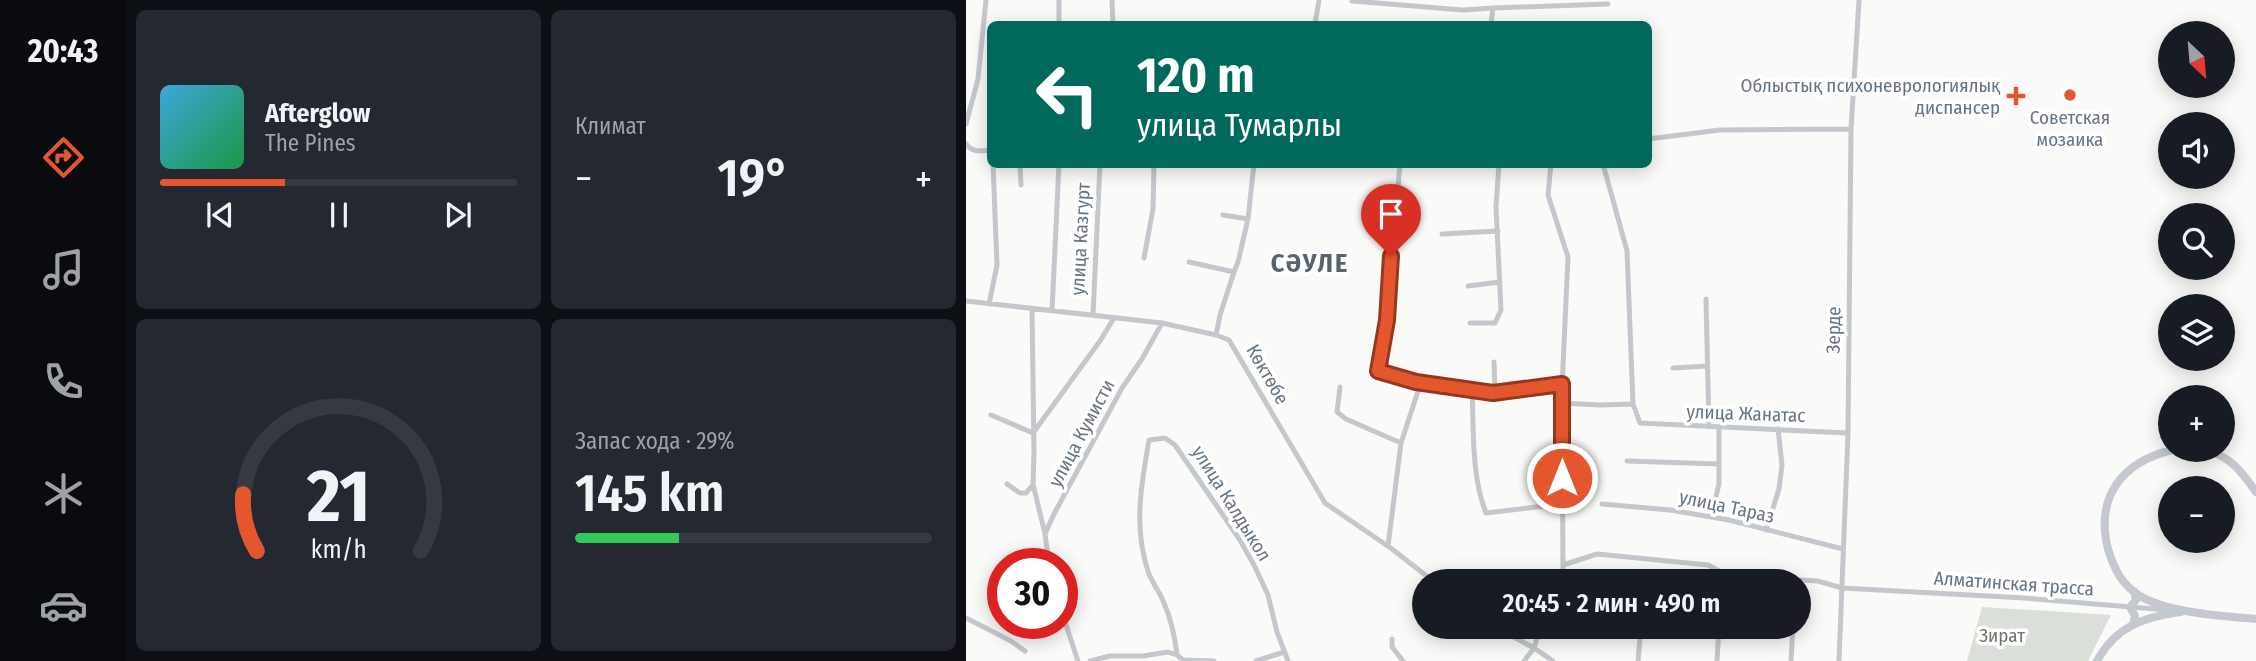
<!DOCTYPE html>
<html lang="ru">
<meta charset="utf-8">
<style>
:root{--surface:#171b24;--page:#242831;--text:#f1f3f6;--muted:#9ea1a6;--line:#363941;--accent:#e4572e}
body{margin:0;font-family:"Fira Sans Condensed",sans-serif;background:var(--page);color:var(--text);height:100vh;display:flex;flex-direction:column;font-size:26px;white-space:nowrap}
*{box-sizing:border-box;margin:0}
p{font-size:23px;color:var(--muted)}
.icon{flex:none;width:38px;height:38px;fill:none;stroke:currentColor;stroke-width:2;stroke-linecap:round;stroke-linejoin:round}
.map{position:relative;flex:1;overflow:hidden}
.details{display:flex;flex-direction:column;gap:10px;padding:10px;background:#0d0f14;width:840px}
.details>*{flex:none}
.banner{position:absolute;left:21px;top:21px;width:665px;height:147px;border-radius:10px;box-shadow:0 4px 18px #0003;background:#00695c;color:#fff;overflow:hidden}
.needle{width:46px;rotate:154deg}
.tools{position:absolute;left:1192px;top:21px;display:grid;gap:14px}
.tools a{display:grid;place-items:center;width:77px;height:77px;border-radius:50%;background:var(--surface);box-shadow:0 4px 18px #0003;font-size:35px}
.speed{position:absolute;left:21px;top:548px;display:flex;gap:14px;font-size:35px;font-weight:700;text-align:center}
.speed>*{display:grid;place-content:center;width:91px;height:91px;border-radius:50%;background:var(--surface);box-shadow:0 4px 18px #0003;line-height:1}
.speed .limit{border:10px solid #d22;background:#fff;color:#111}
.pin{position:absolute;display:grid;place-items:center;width:60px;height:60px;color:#fff;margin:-72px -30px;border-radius:50% 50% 50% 0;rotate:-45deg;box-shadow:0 0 7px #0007}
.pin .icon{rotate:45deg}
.me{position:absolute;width:77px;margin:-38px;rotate:0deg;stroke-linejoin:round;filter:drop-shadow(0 0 5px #0008)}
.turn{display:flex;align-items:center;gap:24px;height:147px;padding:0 35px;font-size:32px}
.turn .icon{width:91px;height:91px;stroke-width:2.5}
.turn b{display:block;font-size:49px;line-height:60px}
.big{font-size:52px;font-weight:600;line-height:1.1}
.details .widget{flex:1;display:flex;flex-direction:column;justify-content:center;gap:10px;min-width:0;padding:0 24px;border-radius:10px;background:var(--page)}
.details .dial{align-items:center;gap:0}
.dial svg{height:182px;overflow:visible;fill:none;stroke:var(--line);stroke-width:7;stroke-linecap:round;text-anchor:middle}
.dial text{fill:var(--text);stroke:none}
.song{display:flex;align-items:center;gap:21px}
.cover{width:84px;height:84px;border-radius:10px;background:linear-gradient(135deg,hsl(200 70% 55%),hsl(140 70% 35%))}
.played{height:7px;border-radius:4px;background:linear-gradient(90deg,var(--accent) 35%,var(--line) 35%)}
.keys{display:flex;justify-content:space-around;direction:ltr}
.heat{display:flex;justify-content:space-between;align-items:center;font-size:38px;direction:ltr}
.charge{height:10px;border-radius:5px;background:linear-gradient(90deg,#34c759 29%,var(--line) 0)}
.details .tiles{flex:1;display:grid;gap:10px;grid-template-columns:repeat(2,1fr)}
.trip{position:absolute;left:446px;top:569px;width:399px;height:70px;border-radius:35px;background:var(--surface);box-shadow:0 4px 18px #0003;font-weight:600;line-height:70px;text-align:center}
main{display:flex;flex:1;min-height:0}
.menu{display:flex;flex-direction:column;width:126px;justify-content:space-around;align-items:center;background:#090b0e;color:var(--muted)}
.menu .icon{width:49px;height:49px}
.menu .active{color:var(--accent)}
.menu b{font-size:32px;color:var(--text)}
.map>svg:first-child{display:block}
</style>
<main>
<nav class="menu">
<b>20:43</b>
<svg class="icon active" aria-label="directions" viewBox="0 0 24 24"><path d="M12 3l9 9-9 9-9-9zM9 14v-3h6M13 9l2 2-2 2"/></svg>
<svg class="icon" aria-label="music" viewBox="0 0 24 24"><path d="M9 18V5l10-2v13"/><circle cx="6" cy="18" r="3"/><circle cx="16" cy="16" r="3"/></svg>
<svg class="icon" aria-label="phone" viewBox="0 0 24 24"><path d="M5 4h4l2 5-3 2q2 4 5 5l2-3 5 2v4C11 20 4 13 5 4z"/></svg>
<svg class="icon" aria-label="climate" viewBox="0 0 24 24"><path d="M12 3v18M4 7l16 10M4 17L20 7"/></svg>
<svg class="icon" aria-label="car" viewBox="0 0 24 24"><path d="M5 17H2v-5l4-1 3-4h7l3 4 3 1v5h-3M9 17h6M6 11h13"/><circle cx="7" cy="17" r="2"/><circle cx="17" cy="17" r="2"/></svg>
</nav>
<section class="details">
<div class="tiles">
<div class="widget">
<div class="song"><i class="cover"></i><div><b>Afterglow</b><p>The Pines</p></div></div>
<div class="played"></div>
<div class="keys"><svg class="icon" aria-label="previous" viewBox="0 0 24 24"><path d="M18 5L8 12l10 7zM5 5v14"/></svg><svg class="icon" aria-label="pause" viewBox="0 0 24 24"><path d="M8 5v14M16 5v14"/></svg><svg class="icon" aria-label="next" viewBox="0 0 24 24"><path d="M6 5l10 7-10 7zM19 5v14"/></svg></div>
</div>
<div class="widget"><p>Климат</p>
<div class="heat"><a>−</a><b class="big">19°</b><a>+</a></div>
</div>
<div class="widget dial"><svg viewBox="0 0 100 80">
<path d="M14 69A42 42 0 1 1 86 69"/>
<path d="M14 69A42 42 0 0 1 8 44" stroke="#e4572e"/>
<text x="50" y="56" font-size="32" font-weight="700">21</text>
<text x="50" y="72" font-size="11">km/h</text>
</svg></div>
<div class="widget"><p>Запас хода · 29%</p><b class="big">145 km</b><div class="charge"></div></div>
</div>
</section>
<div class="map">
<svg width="1290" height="661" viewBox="0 0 1290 661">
<rect width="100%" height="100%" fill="#fafaf8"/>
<path fill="#dadfd7" d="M1016,607L1145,615L1122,661H1001Z"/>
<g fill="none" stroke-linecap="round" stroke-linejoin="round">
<path stroke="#c3c8cc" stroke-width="5" d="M93,0V24
M146,0L147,24
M386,1L497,10L527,8
M349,24L353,0
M525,24L527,8L642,4
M0,124L12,79L20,0
M682,139L754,130L885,129
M0,144C6,153 16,151 24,150
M54,164L55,185
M434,164L421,320L412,371L450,382L526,392L596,384
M585,164L582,195L602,257L596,388L597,576L594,581
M637,164L661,251L667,404L674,423L882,433
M257,215L282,219L272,262L268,272
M282,219L288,164
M476,234L532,231
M178,258L187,209L188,164
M223,262L268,272L254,315L250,335
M502,286L534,282
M740,299L743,427
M0,301L196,323L250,335L263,340L359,503L426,549L467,581
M23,304L31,265L27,164
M66,308L68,452L67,484L79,534
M86,311L93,164
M127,315L134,164
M504,323H529L535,310L530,207L533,164
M528,362L529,392
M707,368L741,366
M374,387L371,412L380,419L435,443
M506,390C508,430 505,475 520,513L596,504
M596,403L633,405L667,404
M25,415L67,433L134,341L148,318
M661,461L753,464
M41,484L54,493H60L67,485
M636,504L704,510L763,520L877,549
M745,517L753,484V427
M800,530L813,489L816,465L812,429
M422,546L435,443L455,382
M83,564L79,534L88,514L156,388L176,359L196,323
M597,565L631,554L742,565L762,576L852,581L876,588L1058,598L1201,610
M96,613L112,661
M0,618L45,641L59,651
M527,626L568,648L587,661
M426,639V647L437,661
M211,655C209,637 205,619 198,603C194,592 187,584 183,574C167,529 175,485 183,440L199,438L209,445L274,540L289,567L302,595L311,632L322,661
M218,660L248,661
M124,661L144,656H177L202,652L211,655L218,661
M290,661L318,652
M558,661L568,648L575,626
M672,661L675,626
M751,661L753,626
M825,661L827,626
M873,661L882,433L885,129L893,0"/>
<path stroke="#c3c9ce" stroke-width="8" d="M1206,450C1156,462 1129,497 1142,549C1148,569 1156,585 1174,596C1203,613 1257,616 1290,619
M1237,450C1263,454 1276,472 1290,492
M1167,625L1169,616L1164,607L1170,600L1168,591
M1131,661C1150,626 1178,617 1215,612"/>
</g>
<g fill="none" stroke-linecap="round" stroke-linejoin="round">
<defs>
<path id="route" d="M425,256L421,320L412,371L450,382L527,393L596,384V478"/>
</defs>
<use href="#route" stroke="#94391e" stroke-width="18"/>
<use href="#route" stroke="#e4572e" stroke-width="12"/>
</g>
<g fill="#e4572e" stroke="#fff" stroke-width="2.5">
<circle cx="1104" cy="95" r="7"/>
<path d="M1046.5 85.5h7v7h7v7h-7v7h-7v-7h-7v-7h7z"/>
</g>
<g text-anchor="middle" stroke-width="7" stroke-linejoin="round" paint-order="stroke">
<g font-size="19" fill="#657683" stroke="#fff" text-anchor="end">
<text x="1034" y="92">Облыстық психоневрологиялық<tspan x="1034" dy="22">диспансер</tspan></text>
<text x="1104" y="124" text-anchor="middle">Советская<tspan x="1104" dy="22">мозаика</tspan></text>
</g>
<g font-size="19" fill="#657683" stroke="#fff">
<text transform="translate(114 239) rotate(-87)" y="7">улица Казгурт</text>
<text transform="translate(867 330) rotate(-89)" y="7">Зерде</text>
<text transform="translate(302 374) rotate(60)" y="7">Көктөбе</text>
<text transform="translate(780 413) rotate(2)" y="7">улица Жанатас</text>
<text transform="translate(115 433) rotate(-62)" y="7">улица Кумисти</text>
<text transform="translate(266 503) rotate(58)" y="7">улица Калдыкол</text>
<text transform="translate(761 506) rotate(12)" y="7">улица Тараз</text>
<text transform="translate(1048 583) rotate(4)" y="7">Алматинская трасса</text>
</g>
<g font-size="19" fill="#687a64" stroke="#fff">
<text x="1036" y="642">Зират</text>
</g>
<g font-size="26" font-weight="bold" letter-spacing="2" fill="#57646e" stroke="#fff">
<text x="344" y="272">СӘУЛЕ</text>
</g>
</g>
</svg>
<div class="tools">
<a><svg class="needle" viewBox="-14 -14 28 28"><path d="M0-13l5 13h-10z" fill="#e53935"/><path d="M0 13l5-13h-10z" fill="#9ea1a6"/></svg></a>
<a><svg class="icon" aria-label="sound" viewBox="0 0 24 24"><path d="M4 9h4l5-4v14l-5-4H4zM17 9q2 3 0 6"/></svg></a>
<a><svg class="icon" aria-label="search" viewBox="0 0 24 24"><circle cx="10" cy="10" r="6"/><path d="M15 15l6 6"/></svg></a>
<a><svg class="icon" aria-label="layers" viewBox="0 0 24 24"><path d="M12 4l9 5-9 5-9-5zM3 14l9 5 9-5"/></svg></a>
<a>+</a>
<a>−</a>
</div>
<div class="speed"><div class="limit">30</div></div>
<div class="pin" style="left:425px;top:256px;background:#d93025"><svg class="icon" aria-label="arrive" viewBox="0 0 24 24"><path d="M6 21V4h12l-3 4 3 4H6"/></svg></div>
<svg class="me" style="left:596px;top:478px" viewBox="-20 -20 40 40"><circle r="17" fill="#e4572e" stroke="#fff" stroke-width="3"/><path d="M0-11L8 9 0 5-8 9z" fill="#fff"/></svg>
<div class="trip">20:45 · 2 мин · 490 m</div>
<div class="banner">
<div class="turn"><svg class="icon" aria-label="left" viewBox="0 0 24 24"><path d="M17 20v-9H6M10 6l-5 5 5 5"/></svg><div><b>120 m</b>улица Тумарлы</div></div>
</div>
</div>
</main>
